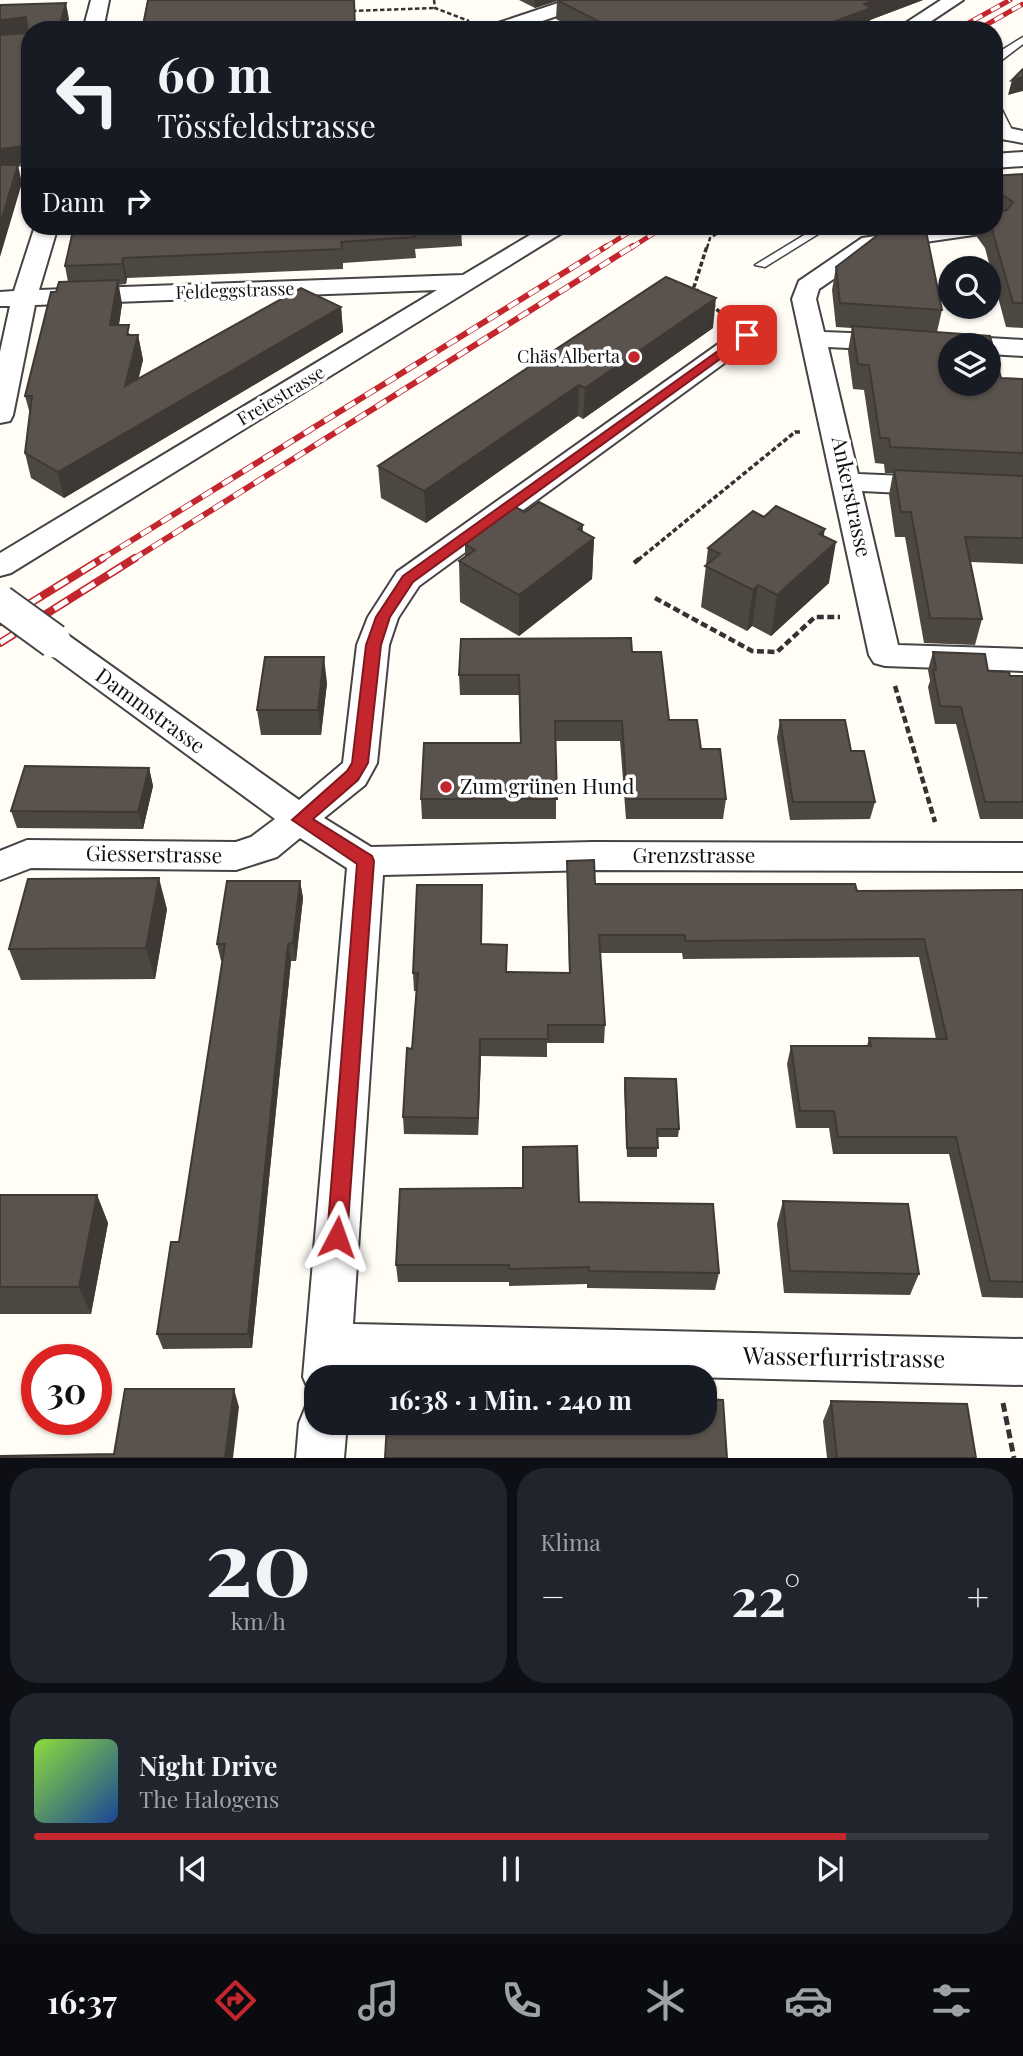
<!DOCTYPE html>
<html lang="de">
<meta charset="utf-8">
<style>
:root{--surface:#171b24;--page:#20242c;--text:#f1f3f6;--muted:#9ea1a6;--line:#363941;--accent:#c4262e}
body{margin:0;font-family:"Playfair Display",serif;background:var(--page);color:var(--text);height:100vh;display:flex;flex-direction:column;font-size:26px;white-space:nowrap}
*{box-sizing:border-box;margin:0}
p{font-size:23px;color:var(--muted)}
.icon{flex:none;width:38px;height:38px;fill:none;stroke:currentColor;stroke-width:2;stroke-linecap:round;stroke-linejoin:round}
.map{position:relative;height:1458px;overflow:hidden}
.details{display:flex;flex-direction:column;gap:10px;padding:10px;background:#0d0f14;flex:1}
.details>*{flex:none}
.hud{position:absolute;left:21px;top:21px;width:982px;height:214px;border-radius:28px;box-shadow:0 2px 5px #0004;background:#171b24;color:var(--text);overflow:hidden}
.fabs{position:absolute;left:938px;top:256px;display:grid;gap:14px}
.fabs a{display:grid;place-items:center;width:63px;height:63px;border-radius:50%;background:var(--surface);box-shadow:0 2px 5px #0004;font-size:35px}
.speed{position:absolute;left:21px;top:1344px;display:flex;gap:14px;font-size:35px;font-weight:700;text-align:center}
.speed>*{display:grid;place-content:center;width:91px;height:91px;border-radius:50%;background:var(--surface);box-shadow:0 2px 5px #0004;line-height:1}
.speed .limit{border:10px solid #d22;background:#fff;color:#111}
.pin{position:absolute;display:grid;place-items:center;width:60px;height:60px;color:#fff;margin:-30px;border-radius:14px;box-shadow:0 4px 10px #0006}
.me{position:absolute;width:77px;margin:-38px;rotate:4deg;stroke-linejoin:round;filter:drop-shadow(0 0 5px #0008)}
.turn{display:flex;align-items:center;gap:24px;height:147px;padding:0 21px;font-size:32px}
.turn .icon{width:91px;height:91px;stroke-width:2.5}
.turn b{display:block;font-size:49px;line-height:60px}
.then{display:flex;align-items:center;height:66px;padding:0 21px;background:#0003;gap:14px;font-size:26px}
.big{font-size:52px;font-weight:700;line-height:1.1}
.details .widget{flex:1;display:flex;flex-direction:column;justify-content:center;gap:10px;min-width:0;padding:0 24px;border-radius:28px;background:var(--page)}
.details .dial{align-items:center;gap:0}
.dial b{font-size:91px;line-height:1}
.song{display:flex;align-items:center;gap:21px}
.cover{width:84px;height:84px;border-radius:10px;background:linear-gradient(135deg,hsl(90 70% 55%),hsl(220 70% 35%))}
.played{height:7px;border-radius:4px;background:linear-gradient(90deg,var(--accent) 85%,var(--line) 85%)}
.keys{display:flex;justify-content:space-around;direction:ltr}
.heat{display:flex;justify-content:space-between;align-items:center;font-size:38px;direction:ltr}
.details .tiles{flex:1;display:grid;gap:10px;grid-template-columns:1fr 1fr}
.widget:last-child{grid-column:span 2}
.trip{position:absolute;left:304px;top:1365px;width:413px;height:70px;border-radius:28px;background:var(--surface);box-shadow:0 2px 5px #0004;font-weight:700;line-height:70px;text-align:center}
.menu{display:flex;height:112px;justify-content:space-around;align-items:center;background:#090b0e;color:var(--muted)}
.menu .icon{width:49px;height:49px}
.menu .current{color:var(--accent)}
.menu b{font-size:32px;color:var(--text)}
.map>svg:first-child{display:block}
</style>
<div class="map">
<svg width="1023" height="1458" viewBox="0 0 1023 1458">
<rect width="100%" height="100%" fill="#fffdf5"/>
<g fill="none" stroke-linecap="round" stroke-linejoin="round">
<defs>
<path id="lane" d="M914,21L917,22V26L879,30Z
M1023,37V44L994,66V55Z
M994,101L999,104L1014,134L1013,136L994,139V133L1003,132L994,114Z
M819,226H831L765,267L755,265Z"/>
<path id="street" d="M91,0H109L103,30H83Z
M567,0H594L592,4L516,30H487L489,26Z
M941,0H963L918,30H895Z
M1009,128L1023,131V143L1001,139L998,134L1001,129Z
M1023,152V166L994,168V154Z
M30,166V180L0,181V167Z
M994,219L1005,226L1001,231L877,249L819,289L816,299L824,332L952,337L961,340L965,345H950V353L828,347L858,474L1023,481V499L862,491L898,645L1023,649V671L885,666L874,663L869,655L792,299L799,281L862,238L944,226H994Z
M35,226H58L39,290L463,275L545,226H573L11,573L0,576V553L437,290L35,305L13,415L10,421L0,423V352L10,306H0V292L14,291Z
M747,327L756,330L760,335L756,340L419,586L398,618L389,645L377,763L365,785L324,818L371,847L593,842L1023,843V871L593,870L383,875L353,1324L1023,1339V1385L350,1369L349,1377H317V1396L310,1393L303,1377L347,868L300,838L277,857L236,870L31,868L0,880V851L27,840L236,842L251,837L275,819L43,649L38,641L43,633L54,630L65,633L299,800L343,763L357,645L368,617L397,572L738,330Z
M989,338L1023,340V356L989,354V345H977Z
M317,1402V1423H347L344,1458H296L299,1423L306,1406Z"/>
</defs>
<use href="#lane" stroke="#444" stroke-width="3"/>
<use href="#street" stroke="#444" stroke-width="4"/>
<path stroke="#333" stroke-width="2.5" stroke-dasharray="4.5 2.5" stroke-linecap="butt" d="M434,0L435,8L469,21
M352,11L435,8
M707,248L710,238L729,226"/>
<path stroke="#333" stroke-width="3.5" stroke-dasharray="5 2.5" stroke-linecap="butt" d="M700,293L694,287L707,246
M711,304L725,317
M638,560L795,432H801"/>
<path stroke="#333" stroke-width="4.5" stroke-dasharray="7 3.5" stroke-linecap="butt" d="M634,563L640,558
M655,598L752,651L777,652L815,617H840
M895,686L935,822"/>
<path stroke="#333" stroke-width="5" stroke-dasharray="9 4.5" stroke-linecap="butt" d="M1003,1403L1014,1458"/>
<use href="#lane" fill="#fff" fill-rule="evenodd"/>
<use href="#street" fill="#fff" fill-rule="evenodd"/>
<defs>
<path id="rail-far2" d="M956,30L1010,0
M977,30L1023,4
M604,248L639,226
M631,248L665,226"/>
<path id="rail-far1" d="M100,560L607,246
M132,560L633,246"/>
<path id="rail" d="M0,622L103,558
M0,643L135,558"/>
</defs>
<use href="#rail-far2" stroke="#c4262e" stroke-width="5"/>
<use href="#rail-far1" stroke="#c4262e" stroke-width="6"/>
<use href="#rail" stroke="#c4262e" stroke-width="8"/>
<use href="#rail-far2" stroke="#fff" stroke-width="3.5" stroke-dasharray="10" stroke-linecap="butt"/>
<use href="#rail-far1" stroke="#fff" stroke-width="4.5" stroke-dasharray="12" stroke-linecap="butt"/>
<use href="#rail" stroke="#fff" stroke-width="5" stroke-dasharray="16" stroke-linecap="butt"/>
<defs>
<path id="street-bridge" d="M0,602L54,641"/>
</defs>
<use href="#street-bridge" stroke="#444" stroke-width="37" stroke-linecap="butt"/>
<use href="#street-bridge" stroke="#fff" stroke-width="33"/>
</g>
<path fill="#4d4742" d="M519,0H923L870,20L868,27L861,30H577L556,19L557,1L535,8Z
M1023,174V328L1006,327L985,248L977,237L979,226H994V176Z
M74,226H461L462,246L415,249L416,258L343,263V269L127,278L126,284L118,285L122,304L119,325L131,335H138L143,360L138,379L341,307L343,332L64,498L31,478L25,453L30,414L25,396L56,292L68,282L65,266Z
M836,267L942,310L937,332L1001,378L1023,379V564L970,562L982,619L975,645L924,643L905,537H895L889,495L893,473H885L884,464L875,463L864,390L853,389L848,351L852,328L836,327L832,290Z
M713,328L583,419L578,416L426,523L381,498L378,466Z
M525,512L583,532L594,538L592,579L519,636L460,602L459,561L465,557V544Z
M764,517L823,536L829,583L771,636L752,626L747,631L701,607L708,548Z
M632,652L669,720L701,749L726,799L723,819H626L620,741H556V819H422L421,799L520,743L519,695H460L459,675Z
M933,652L988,671L1010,676H1023V819H980L956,724H935L928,687L930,681L928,670Z
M327,683L321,735H261L257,710Z
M780,720L851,751L875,802L870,819L790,820L777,738Z
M149,768L153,786L143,829L17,828L11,811Z
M567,861L595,884L857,891L1023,890V1298L982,1297L949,1154H833L829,1128H796L787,1064L791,1046H867L869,1038L936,1039L919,957L683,959L682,953H600L605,1025L604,1043H547V1057L481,1056L478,1135L404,1134L403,1117L412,1049L416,991H414L413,973L482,885V944L507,972L569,973L567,880Z
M300,881L303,898L296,961H291L252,1348L163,1349L157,1334L179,1242L223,961H221L217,944Z
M167,909L155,979L21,980L9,949Z
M625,1078L679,1129L678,1137H657V1157H627L624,1087Z
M0,1195H97L108,1223L91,1314H0Z
M783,1201L919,1274L910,1295L784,1293L777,1224Z
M579,1202L719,1273L715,1290L587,1288V1284L509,1286V1282H398L396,1265Z
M831,1401L976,1458H827L823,1421Z"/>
<path fill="#3f3936" d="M535,0H559L535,8Z
M875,0H923L870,20L868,27L861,30H829L830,23L864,4Z
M66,3L69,19L66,30H58Z
M26,17L30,33L0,37V20Z
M1023,77V91L1008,95L1012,80Z
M30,126V157L28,163L0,167V149Z
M18,165L22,183L0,257V224Z
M123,258L127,278L126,284L122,264Z
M118,280L122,304L115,350L110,325Z
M716,298L713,328L583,419L585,388Z
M341,307L343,332L64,498L58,472Z
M138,335L143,360L131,411L125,386Z
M579,385L578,416L426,523L424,491Z
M583,525L582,546L594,538L592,579L519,636V595L578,529Z
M825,529L820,557L836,542L829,583L771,636L777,595L819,534Z
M758,585L752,626L747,631L753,590Z
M324,657L327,683L321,735L318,710Z
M149,768L153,786L143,829L138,812Z
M159,878L167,909L155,979L146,948Z
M300,881L303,898L296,961L293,943Z
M288,944L291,961L252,1348L248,1334Z
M480,1039L481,1056L478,1135V1118Z
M97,1195L108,1223L91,1314L79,1287Z
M234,1389L239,1407L233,1458H225Z"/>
<path fill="#5a524d" stroke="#3f3936" stroke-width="2" fill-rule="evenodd" d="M148,0H354L355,30H142Z
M557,0H875L864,4L871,8L830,23L840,30H580L598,21Z
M66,3L58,30H30V126L24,146L0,149V35L28,33L26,17L0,20V5Z
M457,24L458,30H414V25Z
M1023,69V77L1012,80Z
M0,165H18L0,224Z
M1023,174V303H1013L991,226H994V212L1007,210L1013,202L999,193L997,200H994V176Z
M74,226H454L413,228L415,237L341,242L342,249L123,258L122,264L65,266Z
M904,226H925L942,310L840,303L836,267L887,228Z
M666,277L716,298L585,388L579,385L424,491L378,466Z
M118,280L110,325H129L127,335H138L125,386L301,288L341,307L58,472L25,453L32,396H25L51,292H56L59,282Z
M852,326L990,336L1001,378L1023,379V453L890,447L889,438H880L869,365L858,364ZM950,345H989V383H950Z
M894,470L1023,476V538L965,537L982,619L930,618L911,512H901Z
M539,502L583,525L578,529L594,538L519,595L459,561L475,550L465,544L515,507L525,512Z
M776,506L825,529L819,534L836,542L777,595L758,585L753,590L705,566L720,554L708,548L753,511L764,517Z
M631,638L632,652H661L669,720H697L701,749H720L726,799H627L622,721H555L557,799H421L424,743H521L519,675H459L461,639Z
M933,652L985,654L988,671L1009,672L1010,676H1023V802H985L961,707L940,706L933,670H936Z
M265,657H324L318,710H257Z
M780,720H845L851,751H864L875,802H793Z
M25,766L149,768L138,812L11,811Z
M594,860L595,884H855L857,891L1023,890V1282L990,1281L956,1137H838L834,1111H800L791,1046H871L869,1038L947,1039L924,939L685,941V935H599L605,1025H548V1039H480L478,1118L403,1117L407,1048L412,1049L418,973H413L417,885H482L481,944L507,945L506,972L570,973L567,861Z
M159,878L146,948L9,949L28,879Z
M227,881H300L293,943L288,944L248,1334H157L171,1242H179L225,944H217Z
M625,1078L676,1079L679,1129H657L658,1148H627Z
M577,1146L579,1202L713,1204L719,1273L589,1271V1267L509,1269V1265H396L400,1189L523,1188V1147Z
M0,1195H97L79,1287H0Z
M783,1201L908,1204L919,1274L790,1271Z
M586,1371V1377H555V1372Z
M125,1389H234L225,1458H0V1456L114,1454Z
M705,1399L723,1400L727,1458H385L387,1423H705Z
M831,1401L967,1404L976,1458H837Z"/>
<path fill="#c4262e" stroke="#7f191e" stroke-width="2" d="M743,333L753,335L413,582L390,617L381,645L368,763L358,780L313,819L372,856L374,861L347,1237L344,1244L337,1247L330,1244L327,1237L357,864L292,820L347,771L352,763L366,645L376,617L403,576Z"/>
<g fill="#c4262e" stroke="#fff" stroke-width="2.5">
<circle cx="634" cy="357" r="7"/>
<circle cx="446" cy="787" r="7"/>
</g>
<g text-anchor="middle" stroke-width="7" stroke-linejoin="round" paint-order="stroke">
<g font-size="18" fill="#111" stroke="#fff">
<text transform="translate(235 291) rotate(-2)" y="6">Feldeggstrasse</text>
<text transform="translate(281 396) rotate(-31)" y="6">Freiestrasse</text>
</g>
<g font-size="18" fill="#111" stroke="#fff" text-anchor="end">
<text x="620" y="363">Chäs Alberta</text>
</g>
<g font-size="21" fill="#111" stroke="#fff">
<text transform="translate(851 497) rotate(78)" y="7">Ankerstrasse</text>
<text transform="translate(150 711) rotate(36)" y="7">Dammstrasse</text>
<text transform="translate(154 855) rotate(1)" y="7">Giesserstrasse</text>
<text x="694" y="863">Grenzstrasse</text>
</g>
<g font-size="21" fill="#111" stroke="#fff" text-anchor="start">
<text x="460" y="794">Zum grünen Hund</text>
</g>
<g font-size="24" fill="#111" stroke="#fff">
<text transform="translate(844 1358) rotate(1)" y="8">Wasserfurristrasse</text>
</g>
</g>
</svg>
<div class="fabs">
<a><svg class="icon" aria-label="search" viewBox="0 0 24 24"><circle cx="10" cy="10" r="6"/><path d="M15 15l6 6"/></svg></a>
<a><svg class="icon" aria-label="layers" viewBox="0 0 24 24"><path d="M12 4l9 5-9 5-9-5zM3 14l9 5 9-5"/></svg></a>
</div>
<div class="speed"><div class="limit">30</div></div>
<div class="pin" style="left:747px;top:335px;background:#d93025"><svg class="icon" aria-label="arrive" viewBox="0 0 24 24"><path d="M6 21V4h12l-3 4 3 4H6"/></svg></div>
<svg class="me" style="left:337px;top:1237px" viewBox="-20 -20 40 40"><path d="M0-17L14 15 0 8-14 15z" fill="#c4262e" stroke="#fff" stroke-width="4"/></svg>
<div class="trip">16:38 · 1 Min. · 240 m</div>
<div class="hud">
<div class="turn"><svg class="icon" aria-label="left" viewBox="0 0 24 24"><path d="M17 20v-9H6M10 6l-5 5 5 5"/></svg><div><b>60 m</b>Tössfeldstrasse</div></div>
<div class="then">Dann<svg class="icon" aria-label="right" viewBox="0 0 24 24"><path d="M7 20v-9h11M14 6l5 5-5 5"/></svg></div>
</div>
</div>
<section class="details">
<div class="tiles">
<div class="widget dial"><b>20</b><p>km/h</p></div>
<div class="widget"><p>Klima</p>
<div class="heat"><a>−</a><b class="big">22°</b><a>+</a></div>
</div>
<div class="widget">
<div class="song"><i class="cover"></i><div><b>Night Drive</b><p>The Halogens</p></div></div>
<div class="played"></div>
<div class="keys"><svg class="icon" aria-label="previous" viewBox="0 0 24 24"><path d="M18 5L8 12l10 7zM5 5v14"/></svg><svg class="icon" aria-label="pause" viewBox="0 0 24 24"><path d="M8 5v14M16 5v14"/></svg><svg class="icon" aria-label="next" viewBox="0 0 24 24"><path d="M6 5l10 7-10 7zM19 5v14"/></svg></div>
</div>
</div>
</section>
<nav class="menu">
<b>16:37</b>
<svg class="icon current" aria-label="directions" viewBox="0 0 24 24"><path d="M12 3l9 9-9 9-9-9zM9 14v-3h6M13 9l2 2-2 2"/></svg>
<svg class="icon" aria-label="music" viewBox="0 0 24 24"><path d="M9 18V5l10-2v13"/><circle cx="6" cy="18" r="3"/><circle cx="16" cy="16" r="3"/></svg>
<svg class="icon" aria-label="phone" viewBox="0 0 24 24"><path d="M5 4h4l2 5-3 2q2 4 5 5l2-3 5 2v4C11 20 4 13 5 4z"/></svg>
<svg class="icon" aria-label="climate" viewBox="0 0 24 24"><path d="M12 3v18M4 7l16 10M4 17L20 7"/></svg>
<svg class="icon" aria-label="car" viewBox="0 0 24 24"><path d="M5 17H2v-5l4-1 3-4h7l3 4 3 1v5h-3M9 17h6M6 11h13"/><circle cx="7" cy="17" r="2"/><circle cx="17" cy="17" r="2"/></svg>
<svg class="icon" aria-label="filters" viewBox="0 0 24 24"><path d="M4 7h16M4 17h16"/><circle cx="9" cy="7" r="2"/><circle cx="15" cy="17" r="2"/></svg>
</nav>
